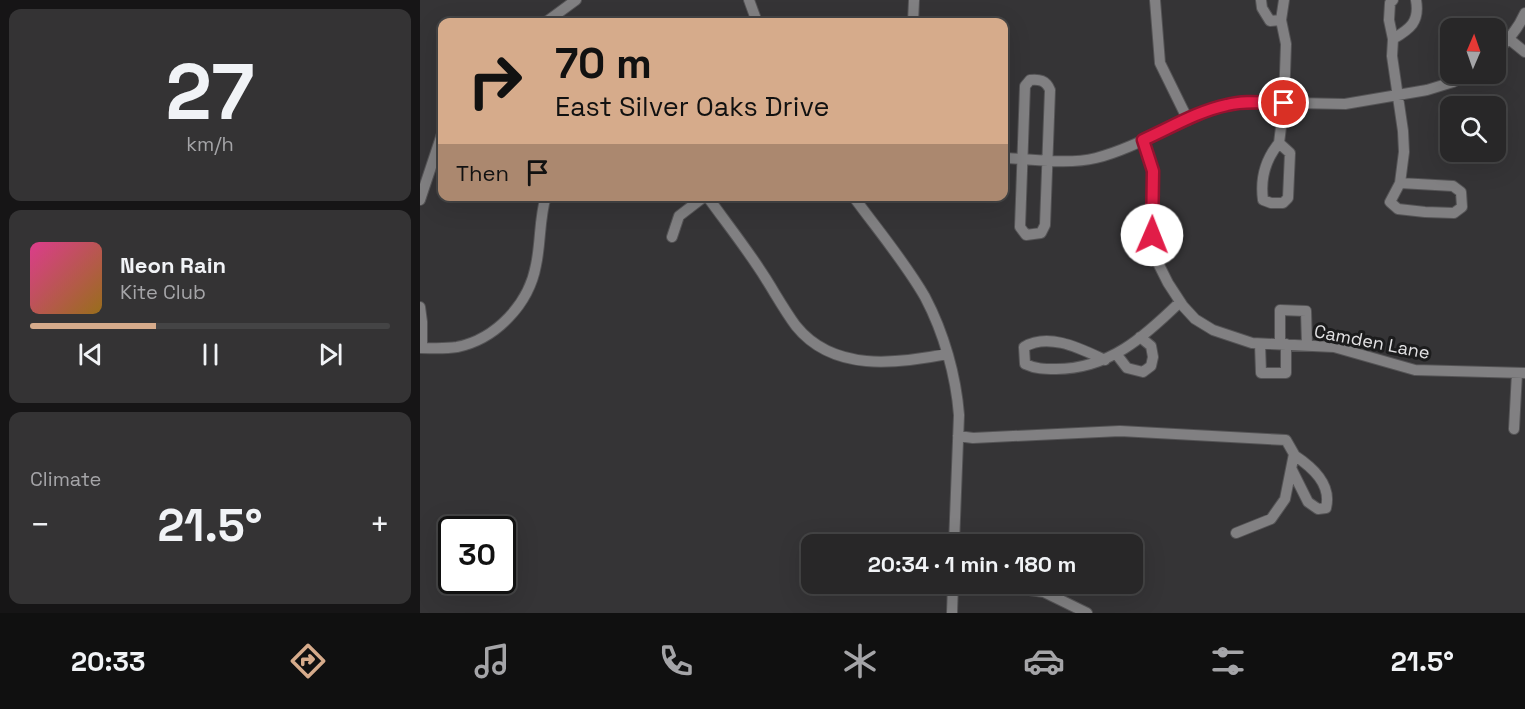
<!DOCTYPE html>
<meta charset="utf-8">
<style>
:root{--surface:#282728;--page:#343334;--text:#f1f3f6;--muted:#a5a5a8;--line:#444445;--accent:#d6ab8b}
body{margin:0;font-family:"Space Grotesk",sans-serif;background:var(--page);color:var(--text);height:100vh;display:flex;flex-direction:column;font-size:22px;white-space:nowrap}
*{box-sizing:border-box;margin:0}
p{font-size:20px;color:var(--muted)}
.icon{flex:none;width:33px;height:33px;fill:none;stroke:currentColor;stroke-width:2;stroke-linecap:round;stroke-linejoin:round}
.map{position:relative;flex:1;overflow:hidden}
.drawer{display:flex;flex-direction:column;gap:9px;padding:9px;background:#161516;width:420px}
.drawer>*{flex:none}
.hud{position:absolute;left:18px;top:18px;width:570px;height:183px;border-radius:12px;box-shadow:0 6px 24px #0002,0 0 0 2px var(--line);background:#d6ab8b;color:#111;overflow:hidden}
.needle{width:39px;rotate:2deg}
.tools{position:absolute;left:1020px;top:18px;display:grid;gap:12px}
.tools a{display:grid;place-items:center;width:66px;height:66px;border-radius:12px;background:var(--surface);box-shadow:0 6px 24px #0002,0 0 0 2px var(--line);font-size:30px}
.speed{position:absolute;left:18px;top:516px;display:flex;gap:12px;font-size:30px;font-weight:700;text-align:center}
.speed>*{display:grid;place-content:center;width:78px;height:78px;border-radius:50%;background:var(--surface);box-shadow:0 6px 24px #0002,0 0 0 2px var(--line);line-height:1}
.speed .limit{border:3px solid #111;border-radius:9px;background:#fff;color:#111}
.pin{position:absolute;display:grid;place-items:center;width:51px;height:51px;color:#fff;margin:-26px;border:3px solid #fff;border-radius:50%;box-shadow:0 2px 6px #0007}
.me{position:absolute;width:66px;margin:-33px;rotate:1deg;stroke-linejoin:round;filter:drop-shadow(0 0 4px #0008)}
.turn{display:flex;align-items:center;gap:21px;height:126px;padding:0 18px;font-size:27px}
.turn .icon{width:78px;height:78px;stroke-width:2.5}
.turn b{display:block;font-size:42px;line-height:51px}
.then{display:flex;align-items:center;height:57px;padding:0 18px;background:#0003;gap:12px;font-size:22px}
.big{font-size:45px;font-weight:800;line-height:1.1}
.drawer .card{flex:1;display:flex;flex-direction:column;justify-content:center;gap:9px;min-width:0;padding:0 21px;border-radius:12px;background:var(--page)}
.drawer .dial{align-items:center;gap:0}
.dial b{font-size:78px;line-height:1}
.song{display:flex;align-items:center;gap:18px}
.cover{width:72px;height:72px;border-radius:9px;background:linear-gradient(135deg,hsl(330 70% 55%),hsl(40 70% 35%))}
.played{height:6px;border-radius:3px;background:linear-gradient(90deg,var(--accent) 35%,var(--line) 35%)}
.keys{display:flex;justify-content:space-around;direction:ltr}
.heat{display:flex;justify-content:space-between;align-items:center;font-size:33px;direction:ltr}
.trip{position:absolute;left:381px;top:534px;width:342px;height:60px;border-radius:12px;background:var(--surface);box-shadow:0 6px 24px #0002,0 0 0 2px var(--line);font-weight:800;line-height:60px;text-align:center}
.menu{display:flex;height:96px;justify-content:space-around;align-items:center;background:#101010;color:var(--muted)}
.menu .icon{width:42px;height:42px}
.menu .active{color:var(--accent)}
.menu b{font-size:27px;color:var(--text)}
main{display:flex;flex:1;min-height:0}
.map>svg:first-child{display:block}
</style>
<main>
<section class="drawer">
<div class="card dial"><b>27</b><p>km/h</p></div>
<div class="card">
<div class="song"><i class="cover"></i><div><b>Neon Rain</b><p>Kite Club</p></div></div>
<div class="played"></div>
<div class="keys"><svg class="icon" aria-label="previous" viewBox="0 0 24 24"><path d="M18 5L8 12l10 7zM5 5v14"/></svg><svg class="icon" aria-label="pause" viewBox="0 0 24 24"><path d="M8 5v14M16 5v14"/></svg><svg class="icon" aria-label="next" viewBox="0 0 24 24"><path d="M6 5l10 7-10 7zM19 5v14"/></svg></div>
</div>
<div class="card"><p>Climate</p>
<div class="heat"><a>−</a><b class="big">21.5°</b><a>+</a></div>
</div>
</section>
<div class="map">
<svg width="1105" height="613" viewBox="0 0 1105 613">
<rect width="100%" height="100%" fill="#353436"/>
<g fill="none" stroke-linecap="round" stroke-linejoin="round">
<defs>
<path id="minor" d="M329,0L337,22
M735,0L740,63L768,120
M841,0L842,8L850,21L861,20
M973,0L970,3L969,20L973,39L972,56L983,131L984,152L980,183L1033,186L1041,192L1042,207L1034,213L1005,212L978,209L970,202L980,183
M126,22L156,0
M493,22L494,0
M973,39C990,29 1000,22 996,0
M1089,39L1105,52
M1076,52C1088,40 1098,29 1105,13
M610,80C619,79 626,80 630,90L625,225L621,233L606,235L600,227L605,86Z
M723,140L733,171L732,235L737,261L748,283L763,306L775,319L793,330L832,343L914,347L995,370L1105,373
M859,143L870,153L868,198L863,203H851L843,200C840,178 845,160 859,143Z
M859,143L864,103L866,44L861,20L864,0
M584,158C613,159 647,165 676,158C727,145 770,110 822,102L925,104L1007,90L1033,82L1048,74
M287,196C307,224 328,250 346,279C356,295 365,311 376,326C413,372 476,364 527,354
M433,196C457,229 485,262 505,297C524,333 536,376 539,415L534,544
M0,200L22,134
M252,237L259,216L285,196
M0,307L2,322V348
M840,344L841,373H866V344
M860,344V310L886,311L887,345
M0,348C13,348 24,349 37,347C76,339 109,304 116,265C121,242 119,219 126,196
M697,355L707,368L723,372L731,366L733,357L731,346L720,337
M685,360C661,349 629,332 604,347L605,364C616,369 624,369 636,369C689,369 724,337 760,302
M1094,429L1097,373
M538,436L553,438L700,431L866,440L874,454L865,499L851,519L816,533
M872,470L888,502L898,509L906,508C912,484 892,467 874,455
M533,586L594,588L624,592L667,613
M532,613L533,584"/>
</defs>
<use href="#minor" stroke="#545355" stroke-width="12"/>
<use href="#minor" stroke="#818082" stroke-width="10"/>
</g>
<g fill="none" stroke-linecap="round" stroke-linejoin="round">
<defs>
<path id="route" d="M732,235L733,171L723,140C750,128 778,111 807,105C825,100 845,103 864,103"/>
</defs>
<use href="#route" stroke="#92132f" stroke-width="15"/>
<use href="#route" stroke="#e11d48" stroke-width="10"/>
</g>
<g text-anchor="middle" stroke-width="6" stroke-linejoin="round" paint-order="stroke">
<g font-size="18" fill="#e3e2e4" stroke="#1c1c1d">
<text transform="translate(952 342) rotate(11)" y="6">Camden Lane</text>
</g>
</g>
</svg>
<div class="tools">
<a><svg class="needle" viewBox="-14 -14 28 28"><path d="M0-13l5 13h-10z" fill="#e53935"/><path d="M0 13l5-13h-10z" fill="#a5a5a8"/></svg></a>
<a><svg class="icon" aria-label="search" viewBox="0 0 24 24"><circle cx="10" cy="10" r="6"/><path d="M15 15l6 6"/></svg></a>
</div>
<div class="speed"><div class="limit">30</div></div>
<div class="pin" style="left:864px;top:103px;background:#d93025"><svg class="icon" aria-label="arrive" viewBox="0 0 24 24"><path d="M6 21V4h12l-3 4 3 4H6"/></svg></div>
<svg class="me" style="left:732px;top:235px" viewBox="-20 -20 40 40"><circle r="19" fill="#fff"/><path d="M0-13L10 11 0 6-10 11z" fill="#e11d48"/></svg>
<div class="trip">20:34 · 1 min · 180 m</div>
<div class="hud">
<div class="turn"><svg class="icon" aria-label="right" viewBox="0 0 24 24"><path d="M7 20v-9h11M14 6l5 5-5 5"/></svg><div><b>70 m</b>East Silver Oaks Drive</div></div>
<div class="then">Then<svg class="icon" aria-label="arrive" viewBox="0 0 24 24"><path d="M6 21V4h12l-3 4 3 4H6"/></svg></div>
</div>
</div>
</main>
<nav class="menu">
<b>20:33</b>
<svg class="icon active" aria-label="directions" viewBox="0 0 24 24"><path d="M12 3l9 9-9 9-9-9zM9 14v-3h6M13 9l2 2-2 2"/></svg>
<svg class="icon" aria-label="music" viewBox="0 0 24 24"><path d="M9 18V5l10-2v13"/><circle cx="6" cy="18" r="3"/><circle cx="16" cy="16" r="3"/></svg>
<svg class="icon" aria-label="phone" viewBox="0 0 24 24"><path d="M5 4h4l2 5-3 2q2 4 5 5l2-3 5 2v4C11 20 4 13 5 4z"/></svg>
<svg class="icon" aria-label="climate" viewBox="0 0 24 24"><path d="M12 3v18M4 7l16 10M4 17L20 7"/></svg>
<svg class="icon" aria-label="car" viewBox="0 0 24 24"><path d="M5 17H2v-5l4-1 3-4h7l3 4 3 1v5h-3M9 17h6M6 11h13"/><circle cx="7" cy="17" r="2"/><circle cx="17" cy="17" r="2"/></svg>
<svg class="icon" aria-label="filters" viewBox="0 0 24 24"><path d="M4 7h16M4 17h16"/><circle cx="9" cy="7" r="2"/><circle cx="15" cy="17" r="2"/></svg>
<b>21.5°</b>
</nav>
